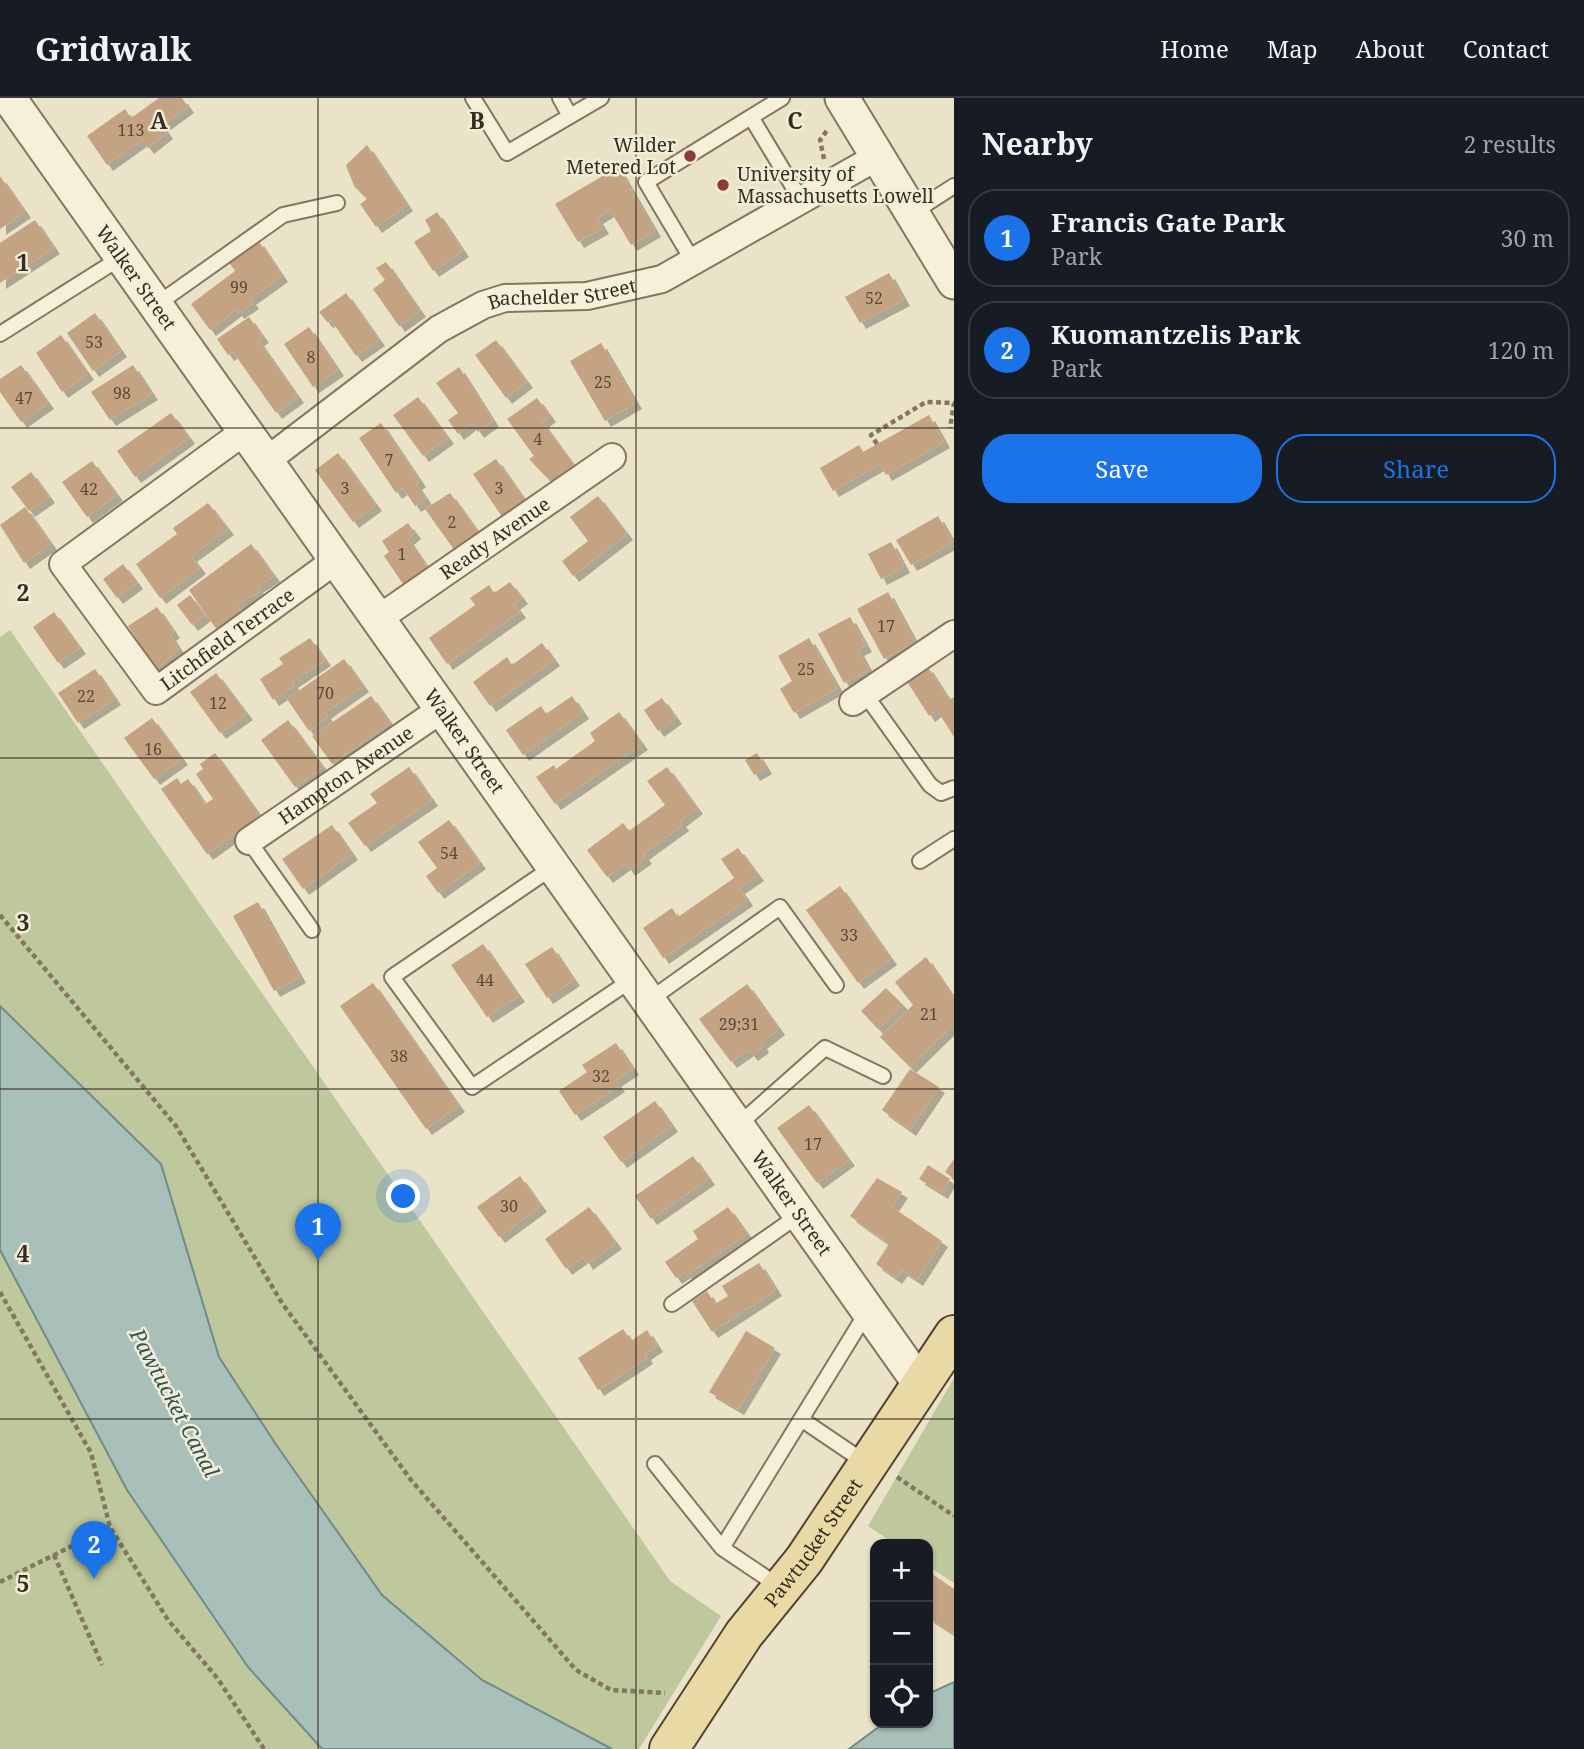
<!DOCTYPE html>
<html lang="en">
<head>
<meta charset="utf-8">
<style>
	:root { --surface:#171b24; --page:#20242c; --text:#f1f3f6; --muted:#9ea1a6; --line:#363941; --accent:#1a73e8 }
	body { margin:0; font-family:"Noto Serif",serif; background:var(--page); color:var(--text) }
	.controls { position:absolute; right:21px; bottom:21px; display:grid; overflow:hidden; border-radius:14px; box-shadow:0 2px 5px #0004 }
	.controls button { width:63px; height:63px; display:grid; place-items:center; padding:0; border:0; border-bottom:2px solid var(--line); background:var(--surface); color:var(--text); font:35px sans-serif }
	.you { position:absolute; left:404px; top:1099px; width:24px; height:24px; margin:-18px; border:5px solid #fff; border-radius:50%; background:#1a73e8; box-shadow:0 0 0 10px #1a73e833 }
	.badge { display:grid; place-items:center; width:46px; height:46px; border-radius:50%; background:var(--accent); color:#fff; font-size:23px; font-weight:700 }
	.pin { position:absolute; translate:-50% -58px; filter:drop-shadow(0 2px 4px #0008) }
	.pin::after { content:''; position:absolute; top:37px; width:24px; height:21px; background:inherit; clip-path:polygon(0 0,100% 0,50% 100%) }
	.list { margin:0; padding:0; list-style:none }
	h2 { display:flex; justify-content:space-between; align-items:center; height:91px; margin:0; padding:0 28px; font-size:30px }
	h2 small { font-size:23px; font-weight:400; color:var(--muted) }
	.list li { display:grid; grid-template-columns:46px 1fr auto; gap:21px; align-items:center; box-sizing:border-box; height:98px; margin:0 14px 14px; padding:0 14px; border:2px solid var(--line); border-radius:28px }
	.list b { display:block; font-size:26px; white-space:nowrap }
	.list p { margin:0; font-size:23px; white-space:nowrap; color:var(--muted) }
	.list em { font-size:23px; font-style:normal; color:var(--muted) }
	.actions { display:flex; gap:14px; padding:21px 28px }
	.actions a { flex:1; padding:16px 0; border:2px solid var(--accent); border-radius:28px; text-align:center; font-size:24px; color:var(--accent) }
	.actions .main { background:var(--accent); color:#fff }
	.icon { flex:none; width:38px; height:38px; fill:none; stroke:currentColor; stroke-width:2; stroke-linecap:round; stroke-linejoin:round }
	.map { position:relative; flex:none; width:954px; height:1651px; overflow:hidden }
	header { display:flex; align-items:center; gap:42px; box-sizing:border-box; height:98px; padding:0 35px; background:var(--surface); border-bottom:2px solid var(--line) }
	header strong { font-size:33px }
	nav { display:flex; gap:38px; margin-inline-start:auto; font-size:24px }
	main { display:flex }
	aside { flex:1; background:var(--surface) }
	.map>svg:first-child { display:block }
</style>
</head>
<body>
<header>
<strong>Gridwalk</strong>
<nav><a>Home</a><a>Map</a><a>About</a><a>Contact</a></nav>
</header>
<main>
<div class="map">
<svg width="954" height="1651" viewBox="0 0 954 1651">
	<defs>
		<filter id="shadow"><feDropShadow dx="6" dy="6" stdDeviation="0" flood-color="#0004"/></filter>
	</defs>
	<rect width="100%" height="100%" fill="#eae3c8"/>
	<path fill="#bfc79d" d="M10,532L670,1483L721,1518L639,1651H612L482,1582L382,1497L277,1348L219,1259L161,1066L0,908V539Z
		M0,1152L248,1569L322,1651H0Z
		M954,1280V1485L928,1468V1446H895L868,1428Z"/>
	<path fill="#a9bfba" stroke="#708c87" stroke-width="2" d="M0,908L161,1066L219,1259L277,1348L382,1497L482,1582L612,1651H322L248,1569L127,1392L0,1152Z
		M954,1584V1651H849L884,1625H928V1596Z"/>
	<path fill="#c4a382" filter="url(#shadow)" d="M159,0H182L188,9L162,28L167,35L148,50L142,42L107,67L87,38L125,11L131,20Z
		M367,47L407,107L376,129L360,106L367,101L354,88L346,67Z
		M618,69L655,133L631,147L610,112L597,120L603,130L578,144L555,106Z
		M0,78L25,114L0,131Z
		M437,114L463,153L433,173L414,144L431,133L425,122Z
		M35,122L54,150L0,185V145Z
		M258,142L282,178L250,201L253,205L238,215L236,212L210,232L191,206L235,173L228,163Z
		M386,164L420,213L399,228L373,191L385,182L376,170Z
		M889,175L904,202L860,225L845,199Z
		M346,195L379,242L356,258L331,222L327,224L319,214Z
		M95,215L121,253L93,273L67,235Z
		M249,219L263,239L258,242L298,299L276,315L233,254L228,257L217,241Z
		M309,229L338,272L313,289L284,246Z
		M61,237L88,276L62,294L36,255Z
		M496,242L527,284L506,300L475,257Z
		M601,245L636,305L605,323L570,263Z
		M21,267L48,305L21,324L0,294V281Z
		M133,267L152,296L110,322L91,294Z
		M459,269L493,323L478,334L472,325L458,336L448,322L458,315L436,285Z
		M418,299L448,340L423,358L393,317Z
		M537,300L550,318L542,324L575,369L552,385L529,361L534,358L507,321Z
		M171,315L189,340L135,379L117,353Z
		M929,317L944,344L886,377L880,366L833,393L820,370L859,347L863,354Z
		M381,325L420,383L416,386L426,401L415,408L403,390L396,395L359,340Z
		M338,355L376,407L353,424L315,372Z
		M496,361L526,404L503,420L473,376Z
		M92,363L117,397L87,419L62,384Z
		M31,374L49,399L29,413L11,389Z
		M450,395L480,437L455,453L425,411Z
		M598,398L627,436L573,478L562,463L588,443L570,419Z
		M208,405L228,431L191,458L200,470L160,500L136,466L177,436L173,430Z
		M25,409L51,446L24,465L0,427Z
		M938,418L953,444L911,467L896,442Z
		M408,425L415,435L408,441L429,472L405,489L384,458L389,454L382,443Z
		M891,444L904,469L881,481L868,456Z
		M251,446L274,478L257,489L260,494L236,506L242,514L217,532L189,492Z
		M123,466L137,485L117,500L103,481Z
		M510,484L522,500L514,506L520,514L447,566L429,540L475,507L470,500L489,487L494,495Z
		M888,494L915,544L884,561L857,511Z
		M190,497L205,517L192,527L177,507Z
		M157,509L174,534L170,537L179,551L156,572L128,528Z
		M54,514L80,550L58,565L33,529Z
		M850,519L866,548L858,552L869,572L844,585L818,536Z
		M310,540L325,562L292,584L294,588L273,602L260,581L283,566L279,560Z
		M809,540L838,590L794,615L780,591L792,583L778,558Z
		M542,545L554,562L490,608L473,584L507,559L512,567Z
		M344,561L363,588L325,615L328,619L309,633L287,601Z
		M927,568L949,602L954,599V639L937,612L929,618L906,582Z
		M95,571L115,601L78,625L58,595Z
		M216,575L247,616L220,635L190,594Z
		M371,598L390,625L332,666L312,638Z
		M572,598L583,615L523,657L506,632L541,608L546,616Z
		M662,600L676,620L658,633L644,612Z
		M619,614L642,646L555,706L536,679L554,667L556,671L595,643L590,635Z
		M152,620L182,661L154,681L124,640Z
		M288,622L323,669L295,689L261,642Z
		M215,655L260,718L207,756L161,691L177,680L181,686L188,681L205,706L213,701L196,676L203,671L200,666Z
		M757,655L766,670L754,677L745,662Z
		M409,669L432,702L365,748L348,725L377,705L370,696Z
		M667,669L697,710L680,723L683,727L643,756L646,760L629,772L625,766L607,779L587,752L623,725L629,733L665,707L647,683Z
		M449,722L480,765L438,795L426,778L437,770L418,744Z
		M332,727L352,756L303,791L282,761Z
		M738,750L758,777L739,790L747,802L663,860L643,830L672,810L678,819L734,780L721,761Z
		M840,788L891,861L858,885L806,812Z
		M258,804L300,879L274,893L233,818Z
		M483,846L519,898L487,919L451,867Z
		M552,849L574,882L547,900L525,866Z
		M926,859L954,900V926L910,969L880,939L913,907L895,884Z
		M373,885L459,1008L426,1031L340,908Z
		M747,886L779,931L761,945L763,949L752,957L748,952L731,964L699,921Z
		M886,890L903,907L878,931L861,913Z
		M616,945L633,971L615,983L619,988L575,1017L559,993L587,974L582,967Z
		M910,971L939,989L910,1032L882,1012Z
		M655,1003L672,1028L621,1064L603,1039Z
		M809,1007L849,1062L817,1085L777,1030Z
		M693,1058L709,1081L651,1121L635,1098Z
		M954,1061V1081L945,1074Z
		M928,1067L950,1081L942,1095L919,1081Z
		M520,1078L541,1108L499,1139L477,1109Z
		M877,1080L902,1094L892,1109L942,1143L917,1182L902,1172L896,1180L876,1166L889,1146L850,1118Z
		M589,1109L616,1145L587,1166L583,1159L566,1171L545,1141Z
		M728,1109L747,1136L687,1177L685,1174L676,1180L665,1164L698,1141L693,1133Z
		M759,1165L776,1192L712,1234L692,1203L707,1193L715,1206L728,1198L722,1188Z
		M623,1231L631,1243L647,1232L657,1248L645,1256L647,1260L598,1292L578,1260Z
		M746,1233L775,1250L738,1311L709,1294Z
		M928,1473L954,1491V1536L928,1519Z"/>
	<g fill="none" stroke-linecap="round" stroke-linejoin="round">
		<g stroke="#84765f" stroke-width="18">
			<path id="service" d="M473,0L507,55L601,0
				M560,0L570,18
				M751,19L782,0
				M912,115L954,88
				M694,165L646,84L751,19L801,102
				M156,207L283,117L337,105
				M0,236L122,159
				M865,596L930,687L941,695L954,690
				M249,743L312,832
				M920,763L954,741
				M553,769L392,879L472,989L633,881
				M648,903L780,809L836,887
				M737,1028L825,950L883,978
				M672,1206L799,1117
				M801,1321L866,1365
				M655,1366L722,1450
				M780,1489L722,1450L867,1214"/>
		</g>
		<g stroke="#84765f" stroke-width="30">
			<g id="minor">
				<path id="s1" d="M245,333L63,466L156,593L336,462"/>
				<path id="s2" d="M266,363L439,231L483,207L505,200L587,198L662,181L877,59"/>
				<path id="s3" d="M378,521L612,359"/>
				<path d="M853,604L954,536"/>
				<path id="s4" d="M249,743L442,611"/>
			</g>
		</g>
		<g stroke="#84765f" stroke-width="37">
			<g id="tertiary">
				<path id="s5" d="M9,0L920,1286"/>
				<path d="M842,0L954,184"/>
			</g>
		</g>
		<g stroke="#534432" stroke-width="42">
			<g id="primary">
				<path id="s6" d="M669,1651L744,1536L804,1462L954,1237"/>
			</g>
		</g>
		<path stroke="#84765f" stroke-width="4.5" stroke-dasharray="5 3.5" stroke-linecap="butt" d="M824,61L820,42L828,31
			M877,346L871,337L926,304L954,305L950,330
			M0,817L176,1028L282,1205L411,1382L576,1572L611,1592L665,1595
			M0,1194L91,1355L110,1429L168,1522L218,1581L264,1651
			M897,1379L954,1418
			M54,1457L102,1567
			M0,1484L110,1429"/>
		<use href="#service" stroke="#f6f0db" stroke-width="14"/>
		<use href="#minor" stroke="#f6f0db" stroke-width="26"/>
		<use href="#tertiary" stroke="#f6f0db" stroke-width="33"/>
		<use href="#primary" stroke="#e9d9a4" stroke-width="38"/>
	</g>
	<path fill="none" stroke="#362d21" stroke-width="2" stroke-opacity="0.55" d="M318,0V1651M636,0V1651M0,330H954M0,660H954M0,991H954M0,1321H954"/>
	<g fill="#8d3b35" stroke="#f2edd7" stroke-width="2.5">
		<circle cx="690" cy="58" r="7"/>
		<circle cx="723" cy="87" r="7"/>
	</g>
	<g text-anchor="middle" stroke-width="5" stroke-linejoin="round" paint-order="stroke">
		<g font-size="16" fill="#5a4a39">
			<text x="131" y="38">113</text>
			<text x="239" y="195">99</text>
			<text x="874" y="206">52</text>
			<text x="94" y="250">53</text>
			<text x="311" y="265">8</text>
			<text x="603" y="290">25</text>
			<text x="122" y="301">98</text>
			<text x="24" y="306">47</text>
			<text x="538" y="347">4</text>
			<text x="389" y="368">7</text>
			<text x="345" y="396">3</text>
			<text x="499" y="396">3</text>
			<text x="89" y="397">42</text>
			<text x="452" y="430">2</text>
			<text x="402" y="462">1</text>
			<text x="886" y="534">17</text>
			<text x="806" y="577">25</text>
			<text x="325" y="601">70</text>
			<text x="86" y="604">22</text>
			<text x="218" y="611">12</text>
			<text x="153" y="657">16</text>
			<text x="449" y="761">54</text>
			<text x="849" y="843">33</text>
			<text x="485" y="888">44</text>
			<text x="929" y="922">21</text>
			<text x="739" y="932">29;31</text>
			<text x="399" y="964">38</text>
			<text x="601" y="984">32</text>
			<text x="813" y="1052">17</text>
			<text x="509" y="1114">30</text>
		</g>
		<g font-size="19" fill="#362d21" stroke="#f2edd7" text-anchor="end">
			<text x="676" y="54">Wilder<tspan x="676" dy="22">Metered Lot</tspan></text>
			<text x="737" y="83" text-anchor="start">University of<tspan x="737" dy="22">Massachusetts Lowell</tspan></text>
		</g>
		<g font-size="19" fill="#362d21" stroke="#f2edd7">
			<text dy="7" stroke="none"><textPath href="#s5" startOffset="220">Walker Street</textPath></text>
			<text dy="7" stroke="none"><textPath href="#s2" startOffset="348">Bachelder Street</textPath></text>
			<text dy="7" stroke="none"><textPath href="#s3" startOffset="142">Ready Avenue</textPath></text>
			<text dy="7" stroke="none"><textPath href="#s1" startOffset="471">Litchfield Terrace</textPath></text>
			<text dy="7" stroke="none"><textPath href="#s5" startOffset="788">Walker Street</textPath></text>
			<text dy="7" stroke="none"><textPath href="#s4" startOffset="117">Hampton Avenue</textPath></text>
			<text dy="7" stroke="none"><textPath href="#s5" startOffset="1354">Walker Street</textPath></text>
			<text dy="7" stroke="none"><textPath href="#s6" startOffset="252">Pawtucket Street</textPath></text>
		</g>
		<g font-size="21" font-style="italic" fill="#325455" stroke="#f2edd7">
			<text transform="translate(174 1305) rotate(62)" y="7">Pawtucket Canal</text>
		</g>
	</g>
	<g font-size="23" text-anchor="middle" font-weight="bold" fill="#362d21" stroke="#f2edd7" stroke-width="5" stroke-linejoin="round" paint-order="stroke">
		<text x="159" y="31">A</text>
		<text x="477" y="31">B</text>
		<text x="795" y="31">C</text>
		<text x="23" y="173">1</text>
		<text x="23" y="503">2</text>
		<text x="23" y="833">3</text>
		<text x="23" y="1164">4</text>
		<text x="23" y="1494">5</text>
	</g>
</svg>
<div class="controls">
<button>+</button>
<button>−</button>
<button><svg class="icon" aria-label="locate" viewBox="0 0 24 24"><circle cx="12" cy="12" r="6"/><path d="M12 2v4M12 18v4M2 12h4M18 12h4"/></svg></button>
</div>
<div class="you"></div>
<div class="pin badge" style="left:318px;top:1163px">1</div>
<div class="pin badge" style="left:94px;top:1481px">2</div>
</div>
<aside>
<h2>Nearby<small>2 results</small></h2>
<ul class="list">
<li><span class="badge">1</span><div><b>Francis Gate Park</b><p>Park</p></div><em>30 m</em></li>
<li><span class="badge">2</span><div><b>Kuomantzelis Park</b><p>Park</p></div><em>120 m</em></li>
</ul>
<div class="actions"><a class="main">Save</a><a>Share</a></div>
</aside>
</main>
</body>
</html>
